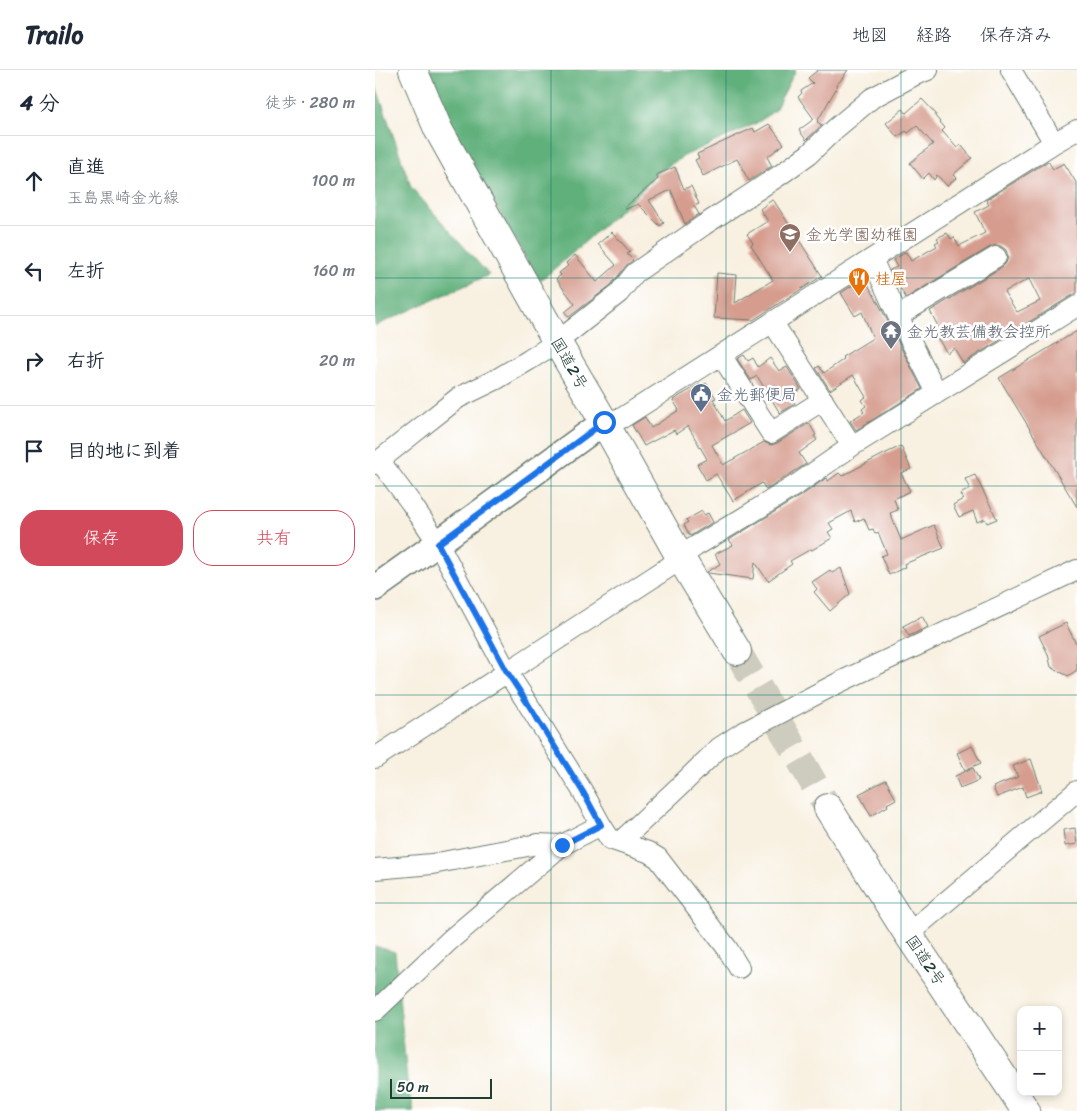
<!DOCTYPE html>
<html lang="ja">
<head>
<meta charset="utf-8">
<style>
	:root { --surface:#fff; --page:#f6f6f7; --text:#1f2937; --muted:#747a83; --line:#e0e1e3; --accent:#d1495b }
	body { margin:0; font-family:Sriracha,"Klee One",sans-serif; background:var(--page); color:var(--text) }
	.controls { position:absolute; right:15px; bottom:15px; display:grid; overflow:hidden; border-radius:10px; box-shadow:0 2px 8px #0003 }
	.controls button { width:45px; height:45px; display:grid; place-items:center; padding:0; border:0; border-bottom:1px solid var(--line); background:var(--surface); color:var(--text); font:25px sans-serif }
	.scale { position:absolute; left:15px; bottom:12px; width:102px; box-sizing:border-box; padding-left:5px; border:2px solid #1f3d34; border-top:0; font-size:14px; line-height:18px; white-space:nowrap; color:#1f3d34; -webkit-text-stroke:4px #fff; paint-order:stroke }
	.stop { position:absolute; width:15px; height:15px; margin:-11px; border:4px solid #1a73e8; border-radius:50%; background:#fff }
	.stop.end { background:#1a73e8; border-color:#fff; box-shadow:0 1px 5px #0008 }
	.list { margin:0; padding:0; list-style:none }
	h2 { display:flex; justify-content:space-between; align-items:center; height:65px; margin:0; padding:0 20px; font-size:21px }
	h2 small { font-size:16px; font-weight:400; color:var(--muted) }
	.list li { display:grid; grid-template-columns:32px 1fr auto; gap:15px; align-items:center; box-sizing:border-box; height:90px; padding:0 20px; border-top:1px solid var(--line) }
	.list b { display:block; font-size:19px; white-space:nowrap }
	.list p { margin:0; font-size:16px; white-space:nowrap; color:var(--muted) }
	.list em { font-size:16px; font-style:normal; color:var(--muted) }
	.actions { display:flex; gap:10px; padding:15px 20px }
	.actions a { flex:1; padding:11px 0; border:1px solid var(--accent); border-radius:20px; text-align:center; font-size:18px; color:var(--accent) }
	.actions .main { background:var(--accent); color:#fff }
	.icon { flex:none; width:28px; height:28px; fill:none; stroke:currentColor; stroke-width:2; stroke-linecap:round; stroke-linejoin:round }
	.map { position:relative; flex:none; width:702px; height:1041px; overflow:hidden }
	header { display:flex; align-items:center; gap:30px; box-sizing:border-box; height:70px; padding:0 25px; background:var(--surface); border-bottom:1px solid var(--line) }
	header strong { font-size:24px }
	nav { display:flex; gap:28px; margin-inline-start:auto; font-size:18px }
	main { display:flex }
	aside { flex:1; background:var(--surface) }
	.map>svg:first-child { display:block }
</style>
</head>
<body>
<header>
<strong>Trailo</strong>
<nav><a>地図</a><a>経路</a><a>保存済み</a></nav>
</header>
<main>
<aside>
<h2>4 分<small>徒歩 · 280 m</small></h2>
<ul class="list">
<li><svg class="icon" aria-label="ahead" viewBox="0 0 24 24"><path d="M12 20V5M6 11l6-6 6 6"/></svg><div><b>直進</b><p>玉島黒崎金光線</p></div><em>100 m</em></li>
<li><svg class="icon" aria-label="left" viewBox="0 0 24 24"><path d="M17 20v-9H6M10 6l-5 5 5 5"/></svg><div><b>左折</b></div><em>160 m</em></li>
<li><svg class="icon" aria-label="right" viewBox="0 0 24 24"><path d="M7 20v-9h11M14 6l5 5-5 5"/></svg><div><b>右折</b></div><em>20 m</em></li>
<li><svg class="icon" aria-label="arrive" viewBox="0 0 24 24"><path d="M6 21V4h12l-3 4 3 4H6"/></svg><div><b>目的地に到着</b></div></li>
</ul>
<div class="actions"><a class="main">保存</a><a>共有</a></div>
</aside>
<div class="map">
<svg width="702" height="1041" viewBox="0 0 702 1041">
	<rect width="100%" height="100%" fill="#fff"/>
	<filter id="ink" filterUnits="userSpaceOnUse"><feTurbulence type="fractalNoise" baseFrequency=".02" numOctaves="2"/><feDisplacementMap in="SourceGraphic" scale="10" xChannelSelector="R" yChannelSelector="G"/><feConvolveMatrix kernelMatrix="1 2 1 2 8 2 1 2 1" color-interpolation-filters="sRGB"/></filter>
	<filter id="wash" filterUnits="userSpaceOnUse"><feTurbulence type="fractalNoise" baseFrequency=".0096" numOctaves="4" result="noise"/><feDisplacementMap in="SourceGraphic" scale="20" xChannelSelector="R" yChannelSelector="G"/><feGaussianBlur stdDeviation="1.12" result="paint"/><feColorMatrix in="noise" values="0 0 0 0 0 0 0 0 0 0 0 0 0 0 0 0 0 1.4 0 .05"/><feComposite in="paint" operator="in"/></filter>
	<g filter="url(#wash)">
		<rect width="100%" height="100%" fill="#f8f0e0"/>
		<path fill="#60b07c" stroke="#407658" d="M50,0H421L400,40L388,49L380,54L309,86L279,105L275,112L253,133L200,181L164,212L80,64Z
			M0,13L36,117L114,205L0,256Z
			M0,876L20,882L32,1010L39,1041H0Z"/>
		<g id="blocks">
			<path fill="#d69d8f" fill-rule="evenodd" d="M443,0H473L466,10L461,15L462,17L442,52L447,55L431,70L424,60L439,49L423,27L427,23L426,21L438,13L433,8Z
				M547,29L561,44L560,46L570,58L567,61L582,78L586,75L597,88L578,105L581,108L572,116L562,105L559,110L554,103L548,109L535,93L558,74L542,56L533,63L531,61L522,67L511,53L528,39L531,43Z
				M394,54L409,74L392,87L397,96L374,111L362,89L328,106L320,90L324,88L322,84L378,58L380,62Z
				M673,91L678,99L689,93L702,114V223L696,226L588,293L579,278L572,283L560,264L565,260L555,241L627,197L631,193L633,187L631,180L626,176L621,175L615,177L531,228L521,211H520L515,200L522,197L518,190L531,182L536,191L562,176L560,173L564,171L562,168L572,163L576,169L579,167L584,176L610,163L600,142L614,135L611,130ZM654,209L665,231L642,242L629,222Z
				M300,97L309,119L316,116L324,134L319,136L324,144L310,154L296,120L274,130L289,153L285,156L263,134L251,139L250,137L283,109L281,105Z
				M397,130L399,131L447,206L378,250L339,248L342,203L362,205L360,233L398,210L376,175L378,173L372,164L393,151L385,139Z
				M237,162L255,182L252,184L258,190L251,196L236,215L194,247L190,242L200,234L181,209L186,205L184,203L193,196L191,193L200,185L222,212L241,195L223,174Z
				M489,208L504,234L547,319L481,360L475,351L489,342L487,339L491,336L487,330L491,327L478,305L455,320L441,298L444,296L449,303L469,289L467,287L498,268L487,242L480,246L466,223Z
				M702,261V437L624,308Z
				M369,285L373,291L378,288L383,297L395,288L404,301L412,297L426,319L415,326L420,334L405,343L382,306L376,310L362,289Z
				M331,313L341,328L338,329L350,351L367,340L375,353L337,375L348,395L389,372L396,375L402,373L434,353L441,365L439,366L442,370L424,383L431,394L391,420L387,413L358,431L341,404L331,410L322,394L332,389L313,356L301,364L299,360L269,376L257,355L270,347L276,358L304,340L298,330L325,314L326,316Z
				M526,376L536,399L526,403L535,421L519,429L523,440L515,443L526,470L559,455L569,478L529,494L530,497L514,505L506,486L512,484L503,462L500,464L498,459L494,460L489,448L480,452L476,441L454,453L458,459L453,462L457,468L437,480L436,479L415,491L417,494L393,511L380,492L378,509L333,503L332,502L345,494L340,484L358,475L354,470L430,423L451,408L453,411L464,403L467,406L509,384Z
				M600,405L622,449L612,453L610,449L602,452L598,441L584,447L578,435L588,429L585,424L595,419L590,409Z
				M327,441L329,445L333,443L338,452L315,466L309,455L313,452L311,450Z
				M466,498L475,524L455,541L439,522L442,519L437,512L455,500L457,503Z
				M547,546L553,557L534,566L528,556Z
				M691,553L700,572H702V600L693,606L676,597L673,584L664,566Z
				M597,676L606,693L590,700L582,683Z
				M656,689L667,721L651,727L648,717L622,727L618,717L643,707L638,696Z
				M598,698L604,710L585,718L580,706Z
				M511,710L521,729L512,734L513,736L496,746L484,724Z
				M700,758L702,774L690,776L688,760Z"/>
		</g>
	</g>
	<g filter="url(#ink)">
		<use href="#blocks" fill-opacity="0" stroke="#6b7c70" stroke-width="1"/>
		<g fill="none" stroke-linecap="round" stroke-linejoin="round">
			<path stroke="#cdccbe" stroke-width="28" stroke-dasharray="28 14" stroke-linecap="butt" d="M362,581L453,738"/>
			<g stroke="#6b7c70" stroke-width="22">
				<path id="minor" d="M636,0L679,73
					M497,189L523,246L562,323
					M523,246L621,187
					M398,253L477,376
					M346,285L396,363L448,330
					M229,352L247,348L679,73L702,60
					M4,390L36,433L63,473L132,602L153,634L208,722L226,755L235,769L273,782L283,788L352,878L364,898
					M0,394L40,362L83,328L122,309L154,290L182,272L244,223L260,203L329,155L405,105L434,84L460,59L497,28L540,5L553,0
					M0,688L294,497L305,487L321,476L368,448L424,413L477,376L702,236
					M245,772L308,713L344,678L367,663L463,613L702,500
					M0,799L57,794L163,774L187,775
					M533,864L702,721
					M0,941L75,870L187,775L226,755"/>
			</g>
			<g stroke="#6b7c70" stroke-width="28">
				<path id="major" d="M0,518L63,473L229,352"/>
			</g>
			<g stroke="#6b7c70" stroke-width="30">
				<path id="highway" d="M38,0L63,59L182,272L229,352L305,487L362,581
					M453,738L533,864L651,1041"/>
			</g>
			<use href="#minor" stroke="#fff" stroke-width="20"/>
			<use href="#major" stroke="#fff" stroke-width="25"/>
			<use href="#highway" stroke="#fff" stroke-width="28"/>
		</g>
	</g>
	<g fill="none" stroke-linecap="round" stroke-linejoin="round" filter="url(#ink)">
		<path stroke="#1a73e8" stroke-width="6" d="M187,775L226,755L208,722L153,634L132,602L63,474L229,352"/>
	</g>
	<path fill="none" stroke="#0f766e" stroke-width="1" stroke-opacity="0.55" d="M176,0V1041M351,0V1041M526,0V1041M0,208H702M0,416H702M0,625H702M0,833H702"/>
	<defs>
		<g id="school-pin" transform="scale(1.125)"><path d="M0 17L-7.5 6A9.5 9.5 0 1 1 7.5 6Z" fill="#8d6e63" stroke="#fff"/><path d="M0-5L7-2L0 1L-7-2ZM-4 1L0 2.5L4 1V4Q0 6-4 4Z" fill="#fff"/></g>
		<g id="restaurant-pin" transform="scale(1.125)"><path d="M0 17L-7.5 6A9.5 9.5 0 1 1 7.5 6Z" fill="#e8710a" stroke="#fff"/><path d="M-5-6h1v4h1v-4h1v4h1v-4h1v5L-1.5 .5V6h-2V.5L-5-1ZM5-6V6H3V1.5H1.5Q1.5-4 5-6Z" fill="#fff"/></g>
		<g id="temple-pin" transform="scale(1.125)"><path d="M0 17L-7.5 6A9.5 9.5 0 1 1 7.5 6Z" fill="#6b7280" stroke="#fff"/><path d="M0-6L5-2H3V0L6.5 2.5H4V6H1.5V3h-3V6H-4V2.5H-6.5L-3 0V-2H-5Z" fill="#fff"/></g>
		<g id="civic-pin" transform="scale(1.125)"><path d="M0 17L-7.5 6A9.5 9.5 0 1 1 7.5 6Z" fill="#5c6f8a" stroke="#fff"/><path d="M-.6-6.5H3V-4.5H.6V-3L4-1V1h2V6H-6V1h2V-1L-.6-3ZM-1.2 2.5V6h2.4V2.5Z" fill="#fff"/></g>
	</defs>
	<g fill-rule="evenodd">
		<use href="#school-pin" x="415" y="164"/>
		<use href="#restaurant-pin" x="484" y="208"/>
		<use href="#temple-pin" x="516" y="261"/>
		<use href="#civic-pin" x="326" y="324"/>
	</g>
	<g text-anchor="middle" stroke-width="5" stroke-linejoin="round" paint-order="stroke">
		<g font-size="16" fill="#785e54" stroke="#fff" text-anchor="start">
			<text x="431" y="170">金光学園幼稚園</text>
		</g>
		<g font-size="16" fill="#c56008" stroke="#fff" text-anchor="start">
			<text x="500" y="214">桂屋</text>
		</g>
		<g font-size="16" fill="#5b616d" stroke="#fff" text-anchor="start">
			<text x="532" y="267">金光教芸備教会控所</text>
		</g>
		<g font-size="16" fill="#1f3d34" stroke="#fff">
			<text transform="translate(195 293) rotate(60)" y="6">国道2号</text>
			<text transform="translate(551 890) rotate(56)" y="6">国道2号</text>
		</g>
		<g font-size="16" fill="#4e5e75" stroke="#fff" text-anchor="start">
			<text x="342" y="330">金光郵便局</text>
		</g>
	</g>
</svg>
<div class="controls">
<button>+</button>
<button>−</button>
</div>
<div class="scale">50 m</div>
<div class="stop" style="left:229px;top:352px"></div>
<div class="stop end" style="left:187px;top:775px"></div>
</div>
</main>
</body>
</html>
